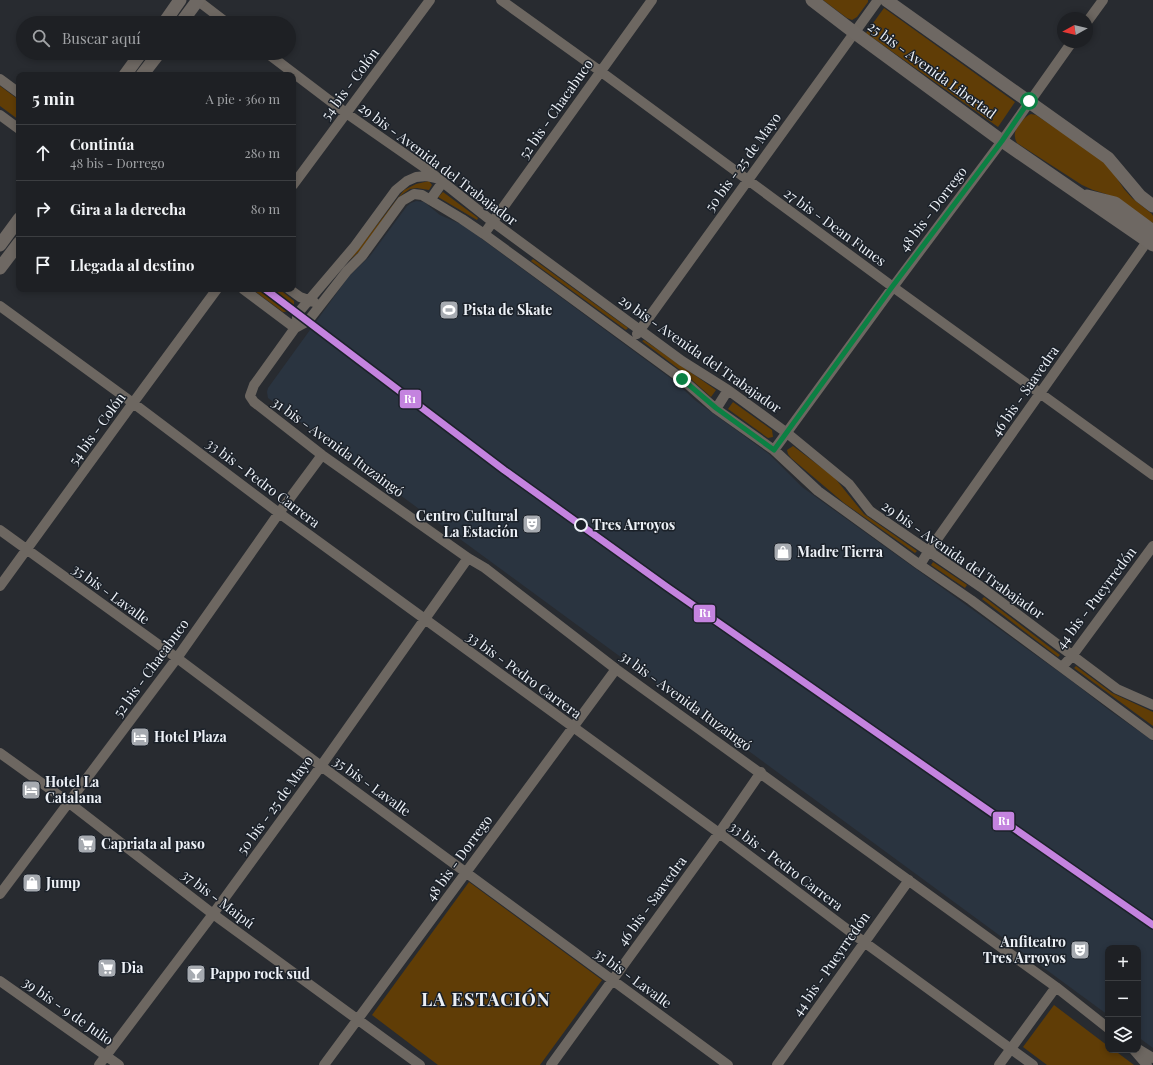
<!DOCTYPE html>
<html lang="es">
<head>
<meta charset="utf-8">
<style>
	:root { --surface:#1e2024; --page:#26282c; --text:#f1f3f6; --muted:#a1a3a6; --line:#3c3e41 }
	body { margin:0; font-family:"Playfair Display",serif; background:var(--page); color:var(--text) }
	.controls { position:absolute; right:12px; bottom:12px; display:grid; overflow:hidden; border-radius:8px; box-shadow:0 2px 6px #0003 }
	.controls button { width:36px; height:36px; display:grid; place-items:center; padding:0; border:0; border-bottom:1px solid var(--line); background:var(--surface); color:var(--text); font:20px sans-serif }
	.compass { position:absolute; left:1057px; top:12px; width:36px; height:36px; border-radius:50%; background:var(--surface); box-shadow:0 2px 6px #0003; rotate:262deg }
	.stop { position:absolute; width:12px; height:12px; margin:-9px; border:3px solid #0b8043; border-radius:50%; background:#fff }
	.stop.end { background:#0b8043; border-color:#fff; box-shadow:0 1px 4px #0008 }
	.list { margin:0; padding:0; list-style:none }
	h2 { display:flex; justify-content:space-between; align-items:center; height:52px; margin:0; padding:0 16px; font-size:17px }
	h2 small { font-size:13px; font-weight:400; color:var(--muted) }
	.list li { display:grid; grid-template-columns:26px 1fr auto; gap:12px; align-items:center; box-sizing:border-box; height:56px; padding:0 16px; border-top:1px solid var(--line) }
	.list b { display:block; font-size:15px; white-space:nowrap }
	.list p { margin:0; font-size:13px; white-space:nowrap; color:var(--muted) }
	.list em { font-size:13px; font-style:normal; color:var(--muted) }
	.icon { flex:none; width:22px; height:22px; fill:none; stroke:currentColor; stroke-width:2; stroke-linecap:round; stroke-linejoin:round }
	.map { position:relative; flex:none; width:1153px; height:1065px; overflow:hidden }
	.search { position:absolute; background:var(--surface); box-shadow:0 2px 6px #0003; left:16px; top:16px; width:280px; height:44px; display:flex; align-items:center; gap:10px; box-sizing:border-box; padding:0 14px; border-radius:22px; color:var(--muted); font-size:15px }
	.panel { position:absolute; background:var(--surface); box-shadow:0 2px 6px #0003; left:16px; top:72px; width:280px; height:220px; border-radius:8px }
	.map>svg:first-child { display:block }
</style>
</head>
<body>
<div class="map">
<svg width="1153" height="1065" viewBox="0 0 1153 1065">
	<rect width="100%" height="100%" fill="#282b30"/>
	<path fill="#2a3440" d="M416,201L424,202L440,215L463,225L673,380L696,401L769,454L802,487L1069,679L1109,710L1153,741V1048L1138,1037V948H1108V1015L268,398L267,392L268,388L349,276L370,256L407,206L411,203Z"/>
	<path fill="#603d06" d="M823,0H868V2L857,17L852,20L847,18Z
		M884,8L1015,102L998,127L866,33Z
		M0,86L19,100V120L0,106Z
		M1031,114L1036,115L1103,160L1112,171L1124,189L1132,198L1152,214L1153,216V223L1106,194L1093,190L1082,185L1017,143C1016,141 1015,139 1015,137C1013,129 1025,116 1031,114Z
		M429,181L432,185L429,190L417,188L410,189L404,193L399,197L361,250L345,264L360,247L404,190L416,184Z
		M443,192L478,218L477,220L438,197Z
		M533,259L628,328L626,330L531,261Z
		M252,289H279L294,301V306L291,311L283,312Z
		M644,340L716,390L711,397L684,373L642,341Z
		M733,402L772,430L773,437L768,438L728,409Z
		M793,446L834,477L864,514L917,551L915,553L844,503L791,458L788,454L787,450Z
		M933,562L967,585L965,588L931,565Z
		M984,597L1060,655L1058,657L982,599Z
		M1076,666L1112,693L1153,712V726L1074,668Z
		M469,882L602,980L540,1065H438L372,1015Z
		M1054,1005L1108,1046V1050H1114L1134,1065H1047L1023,1047Z"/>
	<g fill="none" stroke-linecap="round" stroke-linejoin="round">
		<path stroke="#6d6761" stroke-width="10" d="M197,0L227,23
			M501,0L600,71L893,287L1153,475
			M1087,22L1103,0
			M267,53L346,113L425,168L493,222L682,361L728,390L787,433L849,484L870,511L981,587L1117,689L1153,705
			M0,79L19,93
			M0,115L19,129
			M436,178L427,176L416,177L407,181L396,190L355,246L298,313L295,328L254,385L250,396L254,402L322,455L468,558L485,568L616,669L1056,987L1108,1028
			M293,185L430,0
			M430,200L442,183
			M484,234L652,0
			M243,289L295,328
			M289,289L300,297L314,302
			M0,306L133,403L279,513L719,833L864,942L1033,1065
			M295,328L308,321L347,271L362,256L402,201L414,194L422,195L462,219L484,234L682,379L716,409L774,450L818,491L920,565L971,600L1153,735
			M637,334L878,0
			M716,409L728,390
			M774,450L893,287L1002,141L1072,42
			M0,530L177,658L321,766L728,1065
			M920,565L928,552L1151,236
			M0,586L133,403L217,289
			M1062,667L1072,656L1153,546
			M0,753L68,802L213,914L420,1065
			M0,894L177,658L279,513L322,455
			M0,981L119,1065
			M1138,1049L1153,1058
			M1134,1050L1147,1065
			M99,1065L213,914L321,766L468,558
			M324,1065L616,669
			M551,1065L719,833L761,772
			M777,1065L909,880
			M999,1065L1056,987"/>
		<path stroke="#6e6863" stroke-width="13" d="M812,0L855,33L1002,141L1153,245
			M886,0L1108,158L1140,196L1153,206
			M164,23L180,0
			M181,23L198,0
			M125,75L141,53
			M142,75L159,53
			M1087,196L1115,203L1153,231
			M0,245L19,219
			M0,268L19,243"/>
		<g stroke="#1b2129" stroke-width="10">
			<path id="rail-1" d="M265,289L504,470L667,587L1153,925"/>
		</g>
		<use href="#rail-1" stroke="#c483df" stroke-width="7"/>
	</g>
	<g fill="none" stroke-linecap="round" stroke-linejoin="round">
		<path stroke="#0b8043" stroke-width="5" d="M682,379L716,408L774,450L892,287L1002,141L1029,101"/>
	</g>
	<defs>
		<g id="stadium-square" transform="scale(1)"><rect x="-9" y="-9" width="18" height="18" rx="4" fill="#a7abb1" stroke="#1b2129"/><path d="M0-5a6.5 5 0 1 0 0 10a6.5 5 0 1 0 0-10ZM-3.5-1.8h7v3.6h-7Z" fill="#fff"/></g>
		<g id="theatre-square" transform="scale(1)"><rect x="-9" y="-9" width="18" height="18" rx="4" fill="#a7abb1" stroke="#1b2129"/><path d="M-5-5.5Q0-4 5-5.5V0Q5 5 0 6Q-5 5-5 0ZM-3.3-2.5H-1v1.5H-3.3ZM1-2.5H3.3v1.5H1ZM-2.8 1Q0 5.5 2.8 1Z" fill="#fff"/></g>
		<g id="shop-square" transform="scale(1)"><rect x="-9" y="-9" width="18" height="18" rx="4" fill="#a7abb1" stroke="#1b2129"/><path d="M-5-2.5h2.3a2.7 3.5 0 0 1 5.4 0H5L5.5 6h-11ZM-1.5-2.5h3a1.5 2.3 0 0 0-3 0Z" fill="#fff"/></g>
		<g id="hotel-square" transform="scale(1)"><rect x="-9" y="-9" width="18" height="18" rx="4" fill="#a7abb1" stroke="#1b2129"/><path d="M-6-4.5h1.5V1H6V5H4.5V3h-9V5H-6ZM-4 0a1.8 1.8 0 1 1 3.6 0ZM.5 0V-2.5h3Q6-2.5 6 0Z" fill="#fff"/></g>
		<g id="supermarket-square" transform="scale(1)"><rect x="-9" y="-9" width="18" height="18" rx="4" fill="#a7abb1" stroke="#1b2129"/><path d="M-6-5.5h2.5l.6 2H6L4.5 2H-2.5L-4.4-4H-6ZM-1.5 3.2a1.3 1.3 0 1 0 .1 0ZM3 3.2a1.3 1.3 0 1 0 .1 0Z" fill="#fff"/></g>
		<g id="bar-square" transform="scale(1)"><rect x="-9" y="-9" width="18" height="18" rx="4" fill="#a7abb1" stroke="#1b2129"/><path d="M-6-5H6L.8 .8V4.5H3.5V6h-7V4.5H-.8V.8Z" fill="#fff"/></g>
	</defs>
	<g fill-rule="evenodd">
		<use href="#stadium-square" x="449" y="310"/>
		<use href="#theatre-square" x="532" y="524"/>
		<use href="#shop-square" x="783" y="552"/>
		<use href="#hotel-square" x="140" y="737"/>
		<use href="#hotel-square" x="31" y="790"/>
		<use href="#supermarket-square" x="87" y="844"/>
		<use href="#shop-square" x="32" y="883"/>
		<use href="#theatre-square" x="1080" y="950"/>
		<use href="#supermarket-square" x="107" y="968"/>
		<use href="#bar-square" x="196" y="974"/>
	</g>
	<circle fill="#1b2129" stroke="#ecf0f6" stroke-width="2" cx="581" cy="525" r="6"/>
	<g text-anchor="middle" stroke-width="3" stroke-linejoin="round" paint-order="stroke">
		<g font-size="14" fill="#ecf0f6" stroke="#1b2129">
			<text transform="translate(932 70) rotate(36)" y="5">25 bis - Avenida Libertad</text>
			<text transform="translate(350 84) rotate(-53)" y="5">54 bis - Colón</text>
			<text transform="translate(556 109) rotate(-55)" y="5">52 bis - Chacabuco</text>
			<text transform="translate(743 162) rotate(-54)" y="5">50 bis - 25 de Mayo</text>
			<text transform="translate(438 164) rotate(37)" y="5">29 bis - Avenida del Trabajador</text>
			<text transform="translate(933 209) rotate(-53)" y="5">48 bis - Dorrego</text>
			<text transform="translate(835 227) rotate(36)" y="5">27 bis - Dean Funes</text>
			<text transform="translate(700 354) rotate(35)" y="5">29 bis - Avenida del Trabajador</text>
			<text transform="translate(1025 391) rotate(-55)" y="5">46 bis - Saavedra</text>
			<text transform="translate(97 429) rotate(-54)" y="5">54 bis - Colón</text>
			<text transform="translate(338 447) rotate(36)" y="5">31 bis - Avenida Ituzaingó</text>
			<text transform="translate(263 483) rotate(37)" y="5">33 bis - Pedro Carrera</text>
			<text transform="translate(963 560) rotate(35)" y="5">29 bis - Avenida del Trabajador</text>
			<text transform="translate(111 594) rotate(36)" y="5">35 bis - Lavalle</text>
			<text transform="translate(1096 598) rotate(-53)" y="5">44 bis - Pueyrredón</text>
			<text transform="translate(151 668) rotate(-54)" y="5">52 bis - Chacabuco</text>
			<text transform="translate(524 675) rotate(36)" y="5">33 bis - Pedro Carrera</text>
			<text transform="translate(686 701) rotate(36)" y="5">31 bis - Avenida Ituzaingó</text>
			<text transform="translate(372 786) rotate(36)" y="5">35 bis - Lavalle</text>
			<text transform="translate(275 805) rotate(-54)" y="5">50 bis - 25 de Mayo</text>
			<text transform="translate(459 858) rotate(-54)" y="5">48 bis - Dorrego</text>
			<text transform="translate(786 866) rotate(37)" y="5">33 bis - Pedro Carrera</text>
			<text transform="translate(218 899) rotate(37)" y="5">37 bis - Maipú</text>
			<text transform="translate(652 901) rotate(-54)" y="5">46 bis - Saavedra</text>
			<text transform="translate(831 964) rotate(-55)" y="5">44 bis - Pueyrredón</text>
			<text transform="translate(633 978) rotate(36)" y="5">35 bis - Lavalle</text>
			<text transform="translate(68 1011) rotate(35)" y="5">39 bis - 9 de Julio</text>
		</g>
		<g font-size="14" font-weight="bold" fill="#ecf0f6" stroke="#1b2129" text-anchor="start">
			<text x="463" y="315">Pista de Skate</text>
			<text x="518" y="521" text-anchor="end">Centro Cultural<tspan x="518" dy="16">La Estación</tspan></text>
			<text x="797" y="557">Madre Tierra</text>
			<text x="154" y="742">Hotel Plaza</text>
			<text x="45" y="787">Hotel La<tspan x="45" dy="16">Catalana</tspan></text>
			<text x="101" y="849">Capriata al paso</text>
			<text x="46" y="888">Jump</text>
			<text x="1066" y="947" text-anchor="end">Anfiteatro<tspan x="1066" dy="16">Tres Arroyos</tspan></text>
			<text x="121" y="973">Dia</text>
			<text x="210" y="979">Pappo rock sud</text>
		</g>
		<g font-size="14" font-weight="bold" fill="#ecf0f6" stroke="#1b2129" text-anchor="start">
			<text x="592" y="530">Tres Arroyos</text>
		</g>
		<g font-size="18" font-weight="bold" letter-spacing="1" fill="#ecf0f6" stroke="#1b2129">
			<text x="486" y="1006">LA ESTACIÓN</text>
		</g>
	</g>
	<g stroke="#1b2129" stroke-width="1.5">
		<rect x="399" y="389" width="23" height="20" rx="4" fill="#c483df"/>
		<rect x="693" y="604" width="23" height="19" rx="4" fill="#c483df"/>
		<rect x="992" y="811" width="23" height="20" rx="4" fill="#c483df"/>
	</g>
	<g font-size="11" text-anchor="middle" font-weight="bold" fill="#fff">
		<text x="410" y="403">R1</text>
		<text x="705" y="617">R1</text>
		<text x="1004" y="825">R1</text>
	</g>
</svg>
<div class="controls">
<button>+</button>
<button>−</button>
<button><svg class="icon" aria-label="layers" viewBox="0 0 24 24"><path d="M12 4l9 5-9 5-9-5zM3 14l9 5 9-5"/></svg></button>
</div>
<svg class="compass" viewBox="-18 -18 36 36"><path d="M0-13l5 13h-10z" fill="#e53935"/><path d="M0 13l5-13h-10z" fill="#a1a3a6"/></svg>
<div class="stop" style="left:1029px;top:101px"></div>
<div class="stop end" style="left:682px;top:379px"></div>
<div class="search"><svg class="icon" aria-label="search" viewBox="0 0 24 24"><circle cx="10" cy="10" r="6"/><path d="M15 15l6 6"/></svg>Buscar aquí</div>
<section class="panel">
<h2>5 min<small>A pie · 360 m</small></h2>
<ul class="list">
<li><svg class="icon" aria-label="ahead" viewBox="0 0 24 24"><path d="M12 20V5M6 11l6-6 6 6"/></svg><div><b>Continúa</b><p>48 bis - Dorrego</p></div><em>280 m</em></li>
<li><svg class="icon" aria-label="right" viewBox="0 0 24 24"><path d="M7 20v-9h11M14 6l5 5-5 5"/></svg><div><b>Gira a la derecha</b></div><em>80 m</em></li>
<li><svg class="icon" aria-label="arrive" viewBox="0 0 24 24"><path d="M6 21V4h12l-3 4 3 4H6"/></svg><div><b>Llegada al destino</b></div></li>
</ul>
</section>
</div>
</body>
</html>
